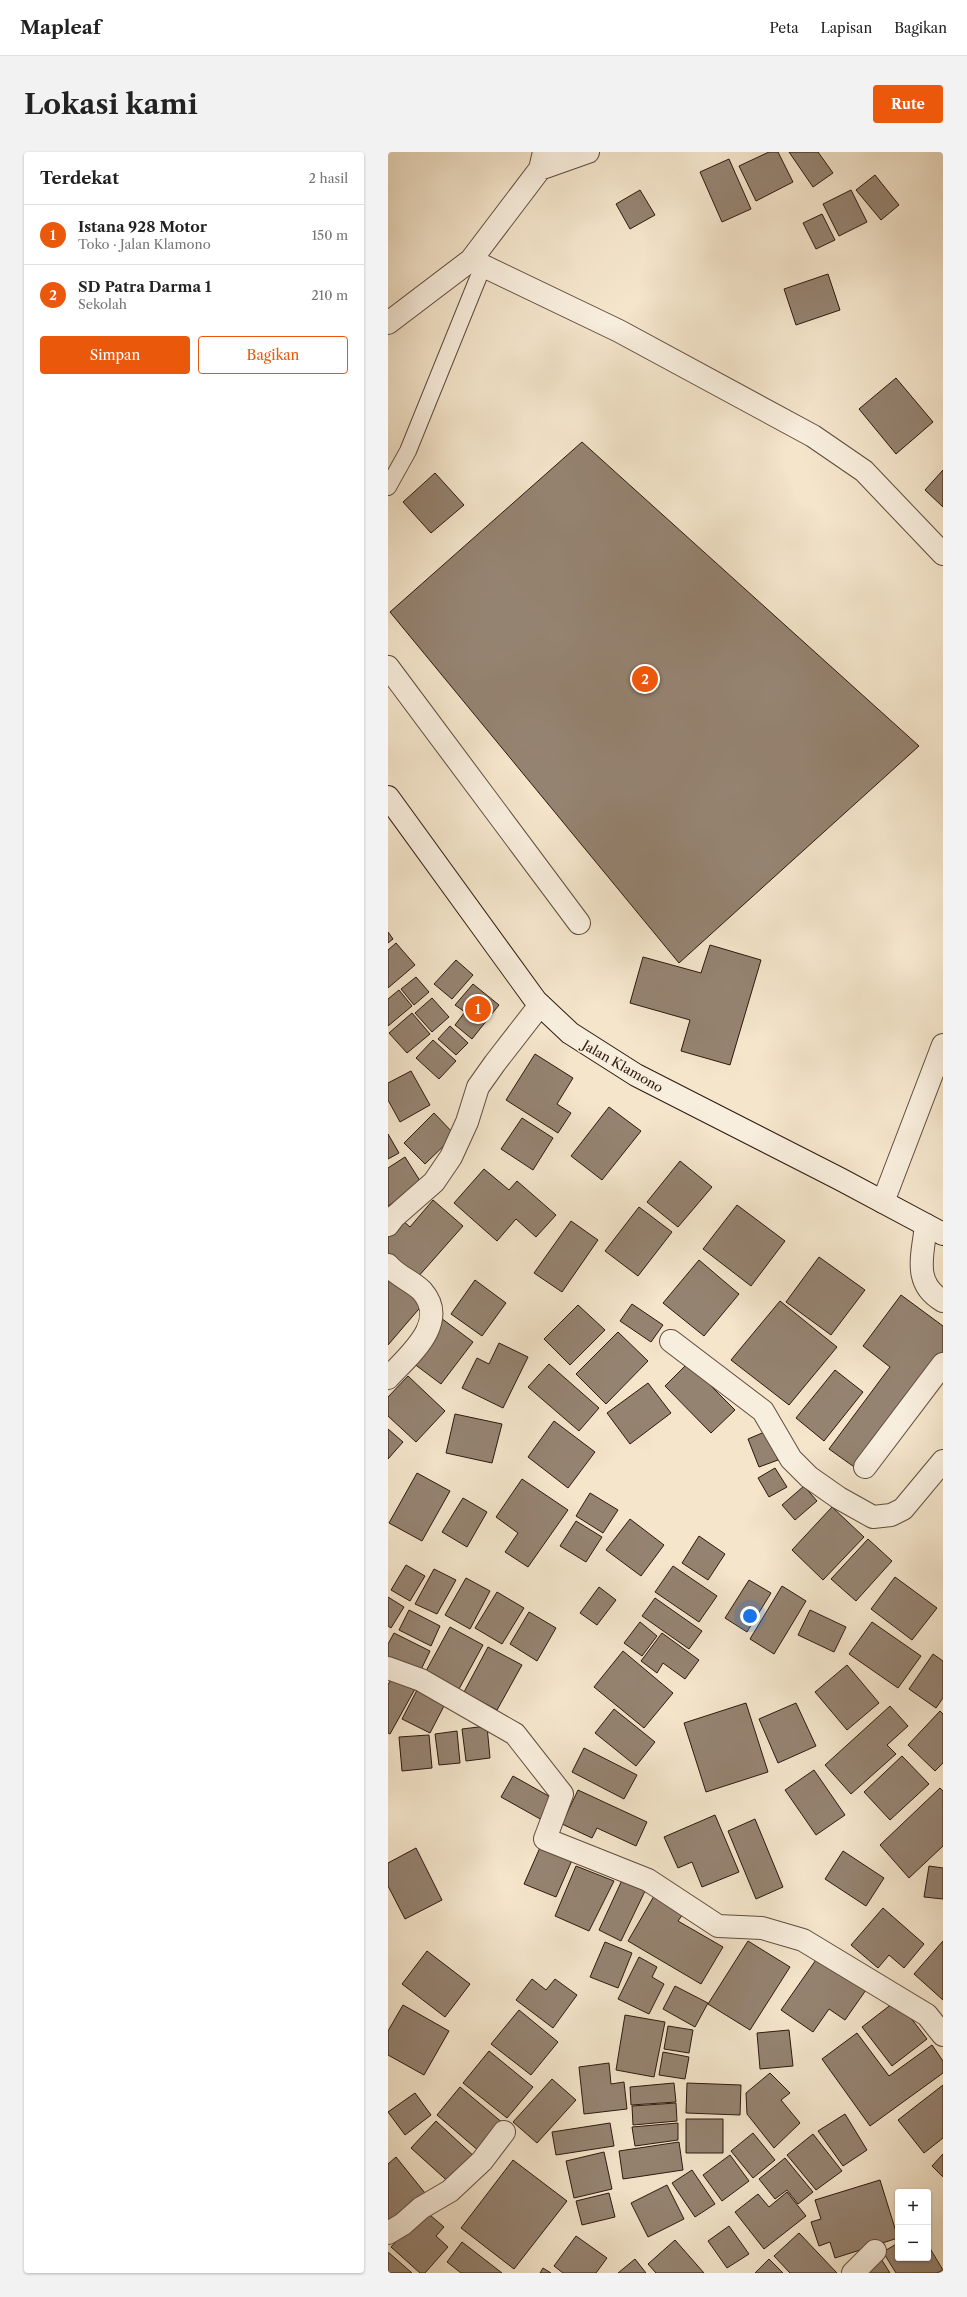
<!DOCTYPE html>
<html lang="id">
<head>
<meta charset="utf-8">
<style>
	:root { --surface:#fff; --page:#f2f2f2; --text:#222; --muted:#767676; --line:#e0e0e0; --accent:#ea580c }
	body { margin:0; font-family:"Libre Caslon Text",serif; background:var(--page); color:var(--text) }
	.controls { position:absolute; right:12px; bottom:12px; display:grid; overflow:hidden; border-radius:4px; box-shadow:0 1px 3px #0004 }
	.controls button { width:36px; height:36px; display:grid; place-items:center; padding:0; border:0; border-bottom:1px solid var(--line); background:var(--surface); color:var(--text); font:20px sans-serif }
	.you { position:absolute; left:362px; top:1464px; width:14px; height:14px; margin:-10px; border:3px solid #fff; border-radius:50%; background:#1a73e8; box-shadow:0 0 0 6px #1a73e833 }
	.badge { display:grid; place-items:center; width:26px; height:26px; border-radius:50%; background:var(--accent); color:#fff; font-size:13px; font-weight:700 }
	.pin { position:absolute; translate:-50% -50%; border:2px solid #fff; box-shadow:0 1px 4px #0006 }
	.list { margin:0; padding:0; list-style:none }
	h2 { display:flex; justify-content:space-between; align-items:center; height:52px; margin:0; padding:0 16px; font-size:17px }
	h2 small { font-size:13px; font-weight:400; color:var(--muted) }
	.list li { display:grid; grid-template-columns:26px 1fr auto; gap:12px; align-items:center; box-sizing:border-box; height:60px; padding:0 16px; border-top:1px solid var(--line) }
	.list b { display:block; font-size:15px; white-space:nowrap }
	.list p { margin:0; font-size:13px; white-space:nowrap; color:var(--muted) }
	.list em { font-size:13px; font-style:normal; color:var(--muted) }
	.actions { display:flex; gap:8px; padding:12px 16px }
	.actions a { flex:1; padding:9px 0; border:1px solid var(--accent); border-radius:4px; text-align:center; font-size:14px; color:var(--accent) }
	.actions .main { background:var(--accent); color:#fff }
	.map { position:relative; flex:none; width:555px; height:2121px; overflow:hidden; border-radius:4px }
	header { display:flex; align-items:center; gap:24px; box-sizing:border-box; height:56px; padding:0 20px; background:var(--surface); border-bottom:1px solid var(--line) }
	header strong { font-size:19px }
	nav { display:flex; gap:22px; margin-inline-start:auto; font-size:14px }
	.intro { display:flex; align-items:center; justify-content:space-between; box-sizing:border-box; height:96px; padding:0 24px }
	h1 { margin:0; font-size:28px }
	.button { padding:10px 18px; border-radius:4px; background:var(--accent); color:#fff; font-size:14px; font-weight:700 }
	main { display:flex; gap:24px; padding:0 24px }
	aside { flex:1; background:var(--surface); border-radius:4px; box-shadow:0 1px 3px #0004 }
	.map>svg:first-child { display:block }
</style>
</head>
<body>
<header>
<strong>Mapleaf</strong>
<nav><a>Peta</a><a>Lapisan</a><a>Bagikan</a></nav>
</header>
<div class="intro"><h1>Lokasi kami</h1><a class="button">Rute</a></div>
<main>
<aside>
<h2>Terdekat<small>2 hasil</small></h2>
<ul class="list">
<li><span class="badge">1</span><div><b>Istana 928 Motor</b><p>Toko · Jalan Klamono</p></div><em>150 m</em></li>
<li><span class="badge">2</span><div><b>SD Patra Darma 1</b><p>Sekolah</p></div><em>210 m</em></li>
</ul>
<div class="actions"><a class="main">Simpan</a><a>Bagikan</a></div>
</aside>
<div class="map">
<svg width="555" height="2121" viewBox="0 0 555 2121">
	<rect width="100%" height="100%" fill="#f4e5cb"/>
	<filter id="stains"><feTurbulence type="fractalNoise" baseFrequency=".005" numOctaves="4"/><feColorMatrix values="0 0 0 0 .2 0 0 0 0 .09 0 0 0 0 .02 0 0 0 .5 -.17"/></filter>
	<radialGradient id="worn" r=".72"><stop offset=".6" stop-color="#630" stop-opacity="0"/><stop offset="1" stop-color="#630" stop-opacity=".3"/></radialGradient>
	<path fill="#958371" stroke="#2e190f" d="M381,0H390L405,30L368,49L351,14Z
		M401,0H430L445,21L425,35Z
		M341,7L363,57L334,70L312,20Z
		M487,23L511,53L493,68L468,38Z
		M252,38L267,63L242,77L228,52Z
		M463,38L479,70L451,84L435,52Z
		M434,62L447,88L428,97L415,71Z
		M440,122L452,158L408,173L396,137Z
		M508,226L545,270L508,302L471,257Z
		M194,290L531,594L291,811L2,460Z
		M555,318V355L537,338Z
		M47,321L76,353L43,381L15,350Z
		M0,780L5,787L0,791Z
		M8,791L27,813L0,836V798Z
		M322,793L373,808L342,913L293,899L302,868L242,851L255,805L313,821Z
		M68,808L85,823L64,847L46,832Z
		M28,825L41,840L26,853L13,837Z
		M85,832L111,853L84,887L67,873L77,860L67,853Z
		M11,838L24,854L0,874V847Z
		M44,846L61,865L44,880L27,861Z
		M24,861L42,882L19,901L1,881Z
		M62,874L80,891L68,903L50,887Z
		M45,888L68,909L51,927L28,906Z
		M147,902L185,926L169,952L183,961L170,981L118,948Z
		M23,919L42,953L12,970L0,948V931Z
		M221,955L253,979L214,1028L183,1004Z
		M46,961L67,983L37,1012L16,991Z
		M134,966L165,986L145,1018L113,997Z
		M0,982L11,1001L0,1007Z
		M17,1005L34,1032L0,1054V1016Z
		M292,1009L324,1035L290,1075L259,1050Z
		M96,1017L121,1038L129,1029L168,1063L148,1085L128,1067L109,1089L66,1051Z
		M45,1048L75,1074L29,1126L0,1101V1082L13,1067L22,1075Z
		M349,1053L397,1089L363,1134L315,1097Z
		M251,1055L284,1080L250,1124L217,1099Z
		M183,1069L210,1088L174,1140L146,1121Z
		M431,1105L477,1138L443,1183L398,1150Z
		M311,1108L351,1142L316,1184L275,1151Z
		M0,1121L36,1151L0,1193Z
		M87,1128L118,1151L94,1184L63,1162Z
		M513,1143L555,1174V1202L469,1317L441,1297L502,1215L475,1194Z
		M392,1149L449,1195L401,1253L343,1208Z
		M244,1152L275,1173L263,1190L232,1169Z
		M190,1153L217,1178L182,1213L156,1187Z
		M53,1166L85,1190L53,1232L21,1208Z
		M230,1180L260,1209L218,1252L188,1222Z
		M111,1191L140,1205L115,1256L74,1236L89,1206L101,1212Z
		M300,1211L347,1258L323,1281L277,1234Z
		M161,1212L211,1256L191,1279L140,1235Z
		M447,1218L475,1240L436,1289L408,1266Z
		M20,1224L57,1259L28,1290L0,1264V1245Z
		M260,1231L283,1261L242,1292L219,1261Z
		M67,1262L114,1272L104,1311L58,1301Z
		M166,1269L207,1300L180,1336L140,1305Z
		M0,1277L15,1290L0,1307Z
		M379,1279L390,1308L371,1315L360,1287Z
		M387,1316L399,1335L381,1345L370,1326Z
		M29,1321L62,1339L34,1389L1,1371Z
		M134,1327L180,1358L140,1415L117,1400L130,1381L108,1365Z
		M416,1334L429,1349L407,1368L394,1353Z
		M202,1341L230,1358L215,1381L188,1364Z
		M75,1346L99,1360L79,1395L54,1380Z
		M444,1355L476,1385L435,1428L404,1398Z
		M242,1367L276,1393L253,1424L218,1398Z
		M188,1369L214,1385L198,1410L172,1394Z
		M311,1384L337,1402L320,1428L294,1411Z
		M480,1387L504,1409L468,1449L443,1427Z
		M18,1413L37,1424L22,1449L3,1438Z
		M285,1414L329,1444L311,1470L267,1440Z
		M46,1417L68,1428L49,1462L27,1452Z
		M507,1425L549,1456L524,1488L483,1457Z
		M78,1426L102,1439L82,1477L57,1463Z
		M361,1428L383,1441L359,1480L337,1466Z
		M394,1434L418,1449L386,1502L362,1487Z
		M211,1435L228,1448L209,1473L192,1461Z
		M109,1440L136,1456L114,1492L87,1476Z
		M0,1445L16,1455L3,1476L0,1474Z
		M267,1446L314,1479L301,1497L254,1464Z
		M21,1458L52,1474L43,1494L11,1478Z
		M422,1458L458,1475L446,1500L410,1483Z
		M141,1460L168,1476L149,1509L122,1492Z
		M252,1470L269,1484L254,1504L236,1491Z
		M484,1470L533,1504L510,1536L461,1502Z
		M62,1475L95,1493L71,1537L38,1519Z
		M6,1481L42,1499L29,1526L0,1511V1492Z
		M274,1481L311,1508L297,1527L275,1511L269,1521L253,1509Z
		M100,1495L134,1513L109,1558L76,1540Z
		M235,1499L285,1541L256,1576L206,1535Z
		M545,1502L555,1509V1546L548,1556L521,1537Z
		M459,1513L491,1551L459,1578L427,1540Z
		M4,1525L27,1537L2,1582L0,1581V1533Z
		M29,1538L57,1552L42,1581L14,1567Z
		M358,1551L380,1620L318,1640L296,1571Z
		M408,1551L428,1594L390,1611L371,1567Z
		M502,1554L520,1574L499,1593L508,1602L463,1642L437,1613Z
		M226,1557L267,1590L248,1614L207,1581Z
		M552,1559L555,1562V1611L547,1619L520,1593Z
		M99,1574L102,1606L78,1609L74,1577Z
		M69,1579L72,1611L51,1613L47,1582Z
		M41,1583L44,1616L14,1619L11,1585Z
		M196,1596L249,1623L236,1647L184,1620Z
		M514,1604L541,1632L502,1668L476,1640Z
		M426,1618L457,1663L428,1683L397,1638Z
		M125,1624L166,1647L154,1668L113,1645Z
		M552,1636L555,1639V1694L521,1726L492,1693Z
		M190,1638L259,1670L248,1694L209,1676L204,1686L174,1672Z
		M327,1663L351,1720L314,1735L304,1710L290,1716L276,1685Z
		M367,1667L395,1735L368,1747L340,1679Z
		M154,1691L185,1706L168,1745L136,1732Z
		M28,1696L54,1748L17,1767L0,1734V1711Z
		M455,1699L496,1726L478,1754L437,1727Z
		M188,1714L226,1729L201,1779L167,1764Z
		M541,1714L555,1716V1747L536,1745Z
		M235,1726L258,1737L233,1789L211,1778Z
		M269,1739L299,1756L290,1769L335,1795L313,1832L240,1789Z
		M495,1756L536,1792L516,1816L501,1803L490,1816L463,1793Z
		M360,1789L402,1815L362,1878L320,1852Z
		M555,1789V1848L526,1822Z
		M217,1790L244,1801L230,1836L202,1825Z
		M39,1799L82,1832L57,1865L14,1832Z
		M251,1805L269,1815L264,1825L276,1832L261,1862L230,1847Z
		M430,1805L478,1838L457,1868L441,1857L425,1880L393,1858Z
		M144,1827L158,1838L167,1827L189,1843L165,1876L128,1848Z
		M287,1834L320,1851L307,1875L275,1857Z
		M509,1848L539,1887L504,1914L474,1875Z
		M15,1853L61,1879L36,1923L0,1903V1879Z
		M131,1858L170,1890L143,1923L103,1892Z
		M237,1863L277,1870L266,1925L228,1918Z
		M280,1874L305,1878L301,1901L276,1897Z
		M401,1878L405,1914L372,1917L369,1881Z
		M469,1881L501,1924L544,1893L555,1909V1921L482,1974L434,1907Z
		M101,1899L145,1935L119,1966L75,1931Z
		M275,1900L301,1905L297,1927L271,1923Z
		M221,1911L223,1932L236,1930L239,1957L196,1962L191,1915Z
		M382,1921L402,1941L393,1948L412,1971L386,1996L359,1962L358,1941Z
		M164,1927L188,1948L149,1991L125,1970Z
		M286,1931L288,1950L243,1953L242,1935Z
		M299,1931L353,1933L352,1963L298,1961Z
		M555,1933V1986L536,2001L510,1968Z
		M72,1935L116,1972L92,2000L49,1963Z
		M27,1941L43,1963L17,1983L0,1960Z
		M288,1951L289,1969L245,1973L244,1954Z
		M457,1962L479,1998L455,2014L430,1979Z
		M298,1967H335V2001H298Z
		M48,1969L89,2007L65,2034L23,1996Z
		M222,1971L226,1994L168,2003L164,1980Z
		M290,1971V1988L247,1994L244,1975Z
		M365,1981L387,2008L365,2026L343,1999Z
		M425,1982L454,2019L428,2038L399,2003Z
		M291,1990L295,2018L235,2027L231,1999Z
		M216,2000L224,2037L186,2046L178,2009Z
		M555,2002V2025L544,2014Z
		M342,2003L361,2029L334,2049L315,2023Z
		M8,2005L41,2046L0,2078V2012Z
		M397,2006L425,2040L410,2052L399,2038L387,2047L371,2027Z
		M125,2008L179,2049L126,2117L73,2076Z
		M304,2018L327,2052L307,2065L284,2031Z
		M492,2028L510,2086L447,2106L442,2090L431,2094L423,2070L433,2067L427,2048Z
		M279,2033L296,2067L260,2085L243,2051Z
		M399,2040L418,2064L376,2097L347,2060L370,2042L381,2055Z
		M221,2041L227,2065L194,2073L188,2049Z
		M36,2058L56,2075L48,2084L60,2095L37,2121H32L3,2095Z
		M341,2074L361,2102L339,2116L320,2089Z
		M411,2081L449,2121H402L386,2104Z
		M188,2084L219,2106L208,2121H175L166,2114Z
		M287,2088L316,2121H268L260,2112Z
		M74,2090L114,2121H73L59,2110Z
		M510,2091V2106H540V2093L555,2118L549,2121H508L495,2100Z
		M0,2100L24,2121H0Z
		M490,2102L502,2121H471Z
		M247,2107L258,2121H230Z
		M381,2107L395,2121H367Z
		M155,2116L163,2121H152Z"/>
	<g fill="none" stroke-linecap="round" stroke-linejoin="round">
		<g stroke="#604c3e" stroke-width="18">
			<path id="service" d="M0,335L20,299L95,114"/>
		</g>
		<g stroke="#604c3e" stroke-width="24">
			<path id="minor" d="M152,17L200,0
				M83,108L231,179L425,284L476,319L555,402
				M0,171L83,108L152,17L156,0
				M0,515L191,771
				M495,1050L555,893
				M0,1073L6,1065L46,1030L63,1005L79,970L90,935L107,911L152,853
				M538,1073C535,1103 524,1131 555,1149
				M0,1113C9,1124 24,1129 34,1139C62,1171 20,1204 0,1226
				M283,1189L375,1259L403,1307L421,1325L451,1346L485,1365L503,1363L515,1357L555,1309
				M477,1315L555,1212
				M0,1516L33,1528L127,1582L174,1642L157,1687L260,1728L330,1774L374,1776L415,1788L539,1863L555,1883
				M0,2081L15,2072L33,2056L62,2039L94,2009L116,1980
				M465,2121L487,2099"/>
		</g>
		<g stroke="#2e190f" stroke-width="24">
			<path id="secondary" d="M0,645L148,849L182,881L248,923L452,1027L555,1082"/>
		</g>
		<use href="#service" stroke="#f8eedd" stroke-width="16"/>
		<use href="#minor" stroke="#f8eedd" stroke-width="22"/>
		<use href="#secondary" stroke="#f8eedd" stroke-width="22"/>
	</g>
	<g text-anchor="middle" stroke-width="3" stroke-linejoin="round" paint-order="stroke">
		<g font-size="13" fill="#2e190f" stroke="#f8eedd">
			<text transform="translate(235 914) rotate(30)" y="5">Jalan Klamono</text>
		</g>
	</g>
	<rect width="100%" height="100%" filter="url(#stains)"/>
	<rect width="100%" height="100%" fill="url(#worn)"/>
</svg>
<div class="controls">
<button>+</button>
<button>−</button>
</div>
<div class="you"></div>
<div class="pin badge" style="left:90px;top:857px">1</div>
<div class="pin badge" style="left:257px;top:527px">2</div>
</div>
</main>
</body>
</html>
